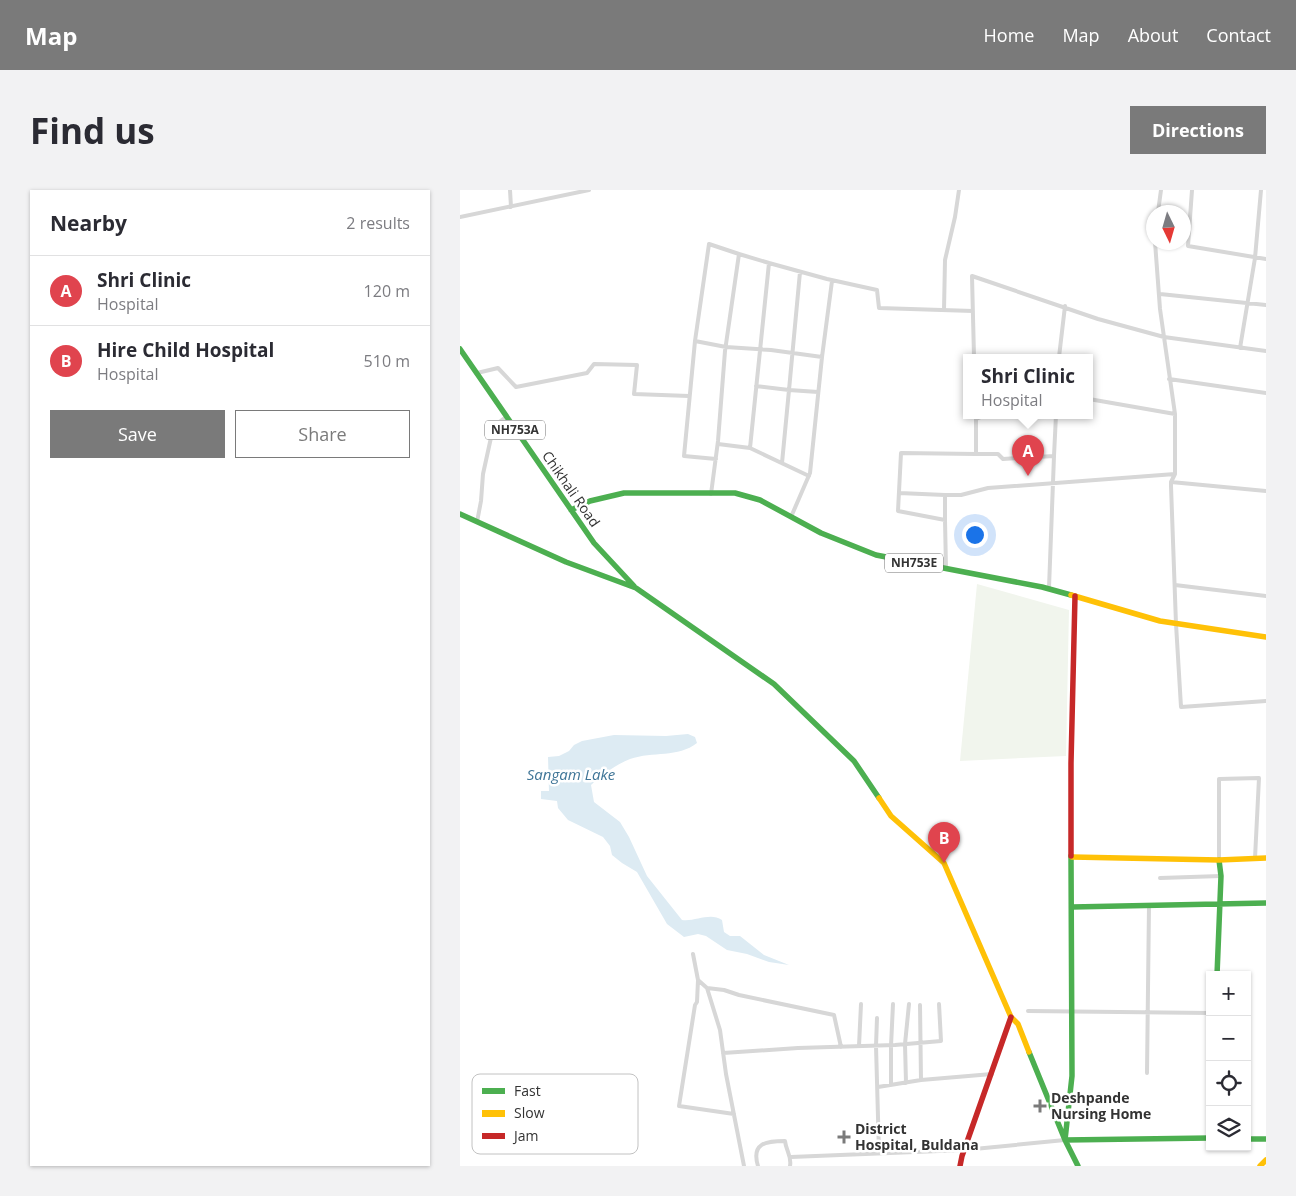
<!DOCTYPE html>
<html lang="en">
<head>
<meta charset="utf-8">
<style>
	:root { --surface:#fff; --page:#f2f2f3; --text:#2b2b33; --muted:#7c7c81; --line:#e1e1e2; --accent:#7a7a7a }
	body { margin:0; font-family:"Open Sans",sans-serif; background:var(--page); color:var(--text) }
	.controls { position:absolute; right:15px; bottom:15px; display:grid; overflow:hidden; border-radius:0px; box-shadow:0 1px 4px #0004 }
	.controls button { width:45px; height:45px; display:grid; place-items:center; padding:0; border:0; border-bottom:1px solid var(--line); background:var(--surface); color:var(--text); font:25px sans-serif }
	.compass { position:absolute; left:686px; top:15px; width:45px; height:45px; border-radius:50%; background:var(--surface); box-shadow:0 1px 4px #0004; rotate:175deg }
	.you { position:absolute; left:514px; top:344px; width:18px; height:18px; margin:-12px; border:4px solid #fff; border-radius:50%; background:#1a73e8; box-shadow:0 0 0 8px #1a73e833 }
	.badge { display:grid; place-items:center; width:32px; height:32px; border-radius:50%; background:var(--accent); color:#fff; font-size:16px; font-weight:700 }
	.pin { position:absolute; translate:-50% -41px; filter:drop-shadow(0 1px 2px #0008) }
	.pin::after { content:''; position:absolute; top:26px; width:18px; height:15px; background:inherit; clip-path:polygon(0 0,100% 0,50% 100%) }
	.popup { position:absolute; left:503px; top:164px; width:130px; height:65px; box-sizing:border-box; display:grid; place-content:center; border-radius:0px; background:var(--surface); filter:drop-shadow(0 1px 4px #0005); font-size:16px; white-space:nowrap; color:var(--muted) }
	.popup b { font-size:19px; color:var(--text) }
	.popup::after { content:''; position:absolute; left:50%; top:100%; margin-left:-10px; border:10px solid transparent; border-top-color:var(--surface) }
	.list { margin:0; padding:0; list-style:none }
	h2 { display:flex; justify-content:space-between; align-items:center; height:65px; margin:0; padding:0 20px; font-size:21px }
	h2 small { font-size:16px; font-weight:400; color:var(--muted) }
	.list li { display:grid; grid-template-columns:32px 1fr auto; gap:15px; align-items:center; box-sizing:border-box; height:70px; padding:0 20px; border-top:1px solid var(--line) }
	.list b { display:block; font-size:19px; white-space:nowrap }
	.list p { margin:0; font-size:16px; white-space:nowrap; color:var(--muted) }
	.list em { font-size:16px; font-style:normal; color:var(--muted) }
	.actions { display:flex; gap:10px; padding:15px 20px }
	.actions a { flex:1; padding:11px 0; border:1px solid var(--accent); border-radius:0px; text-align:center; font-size:18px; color:var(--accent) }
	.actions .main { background:var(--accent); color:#fff }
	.icon { flex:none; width:28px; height:28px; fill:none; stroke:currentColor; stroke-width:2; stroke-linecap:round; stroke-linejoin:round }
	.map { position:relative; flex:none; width:806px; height:976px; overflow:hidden; border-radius:0px }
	header { display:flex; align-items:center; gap:30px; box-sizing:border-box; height:70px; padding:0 25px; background:var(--accent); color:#fff }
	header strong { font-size:24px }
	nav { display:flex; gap:28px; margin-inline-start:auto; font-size:18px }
	.intro { display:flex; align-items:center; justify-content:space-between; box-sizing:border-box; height:120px; padding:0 30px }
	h1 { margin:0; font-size:35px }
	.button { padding:12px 22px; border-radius:0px; background:var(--accent); color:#fff; font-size:18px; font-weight:700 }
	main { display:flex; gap:30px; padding:0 30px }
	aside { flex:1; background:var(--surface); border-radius:0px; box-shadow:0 1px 4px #0004 }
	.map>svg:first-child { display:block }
</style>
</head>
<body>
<header>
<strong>Map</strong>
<nav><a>Home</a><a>Map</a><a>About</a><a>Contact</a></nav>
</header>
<div class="intro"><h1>Find us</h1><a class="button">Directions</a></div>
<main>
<aside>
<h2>Nearby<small>2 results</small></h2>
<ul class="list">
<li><span class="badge" style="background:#e0444e">A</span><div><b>Shri Clinic</b><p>Hospital</p></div><em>120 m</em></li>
<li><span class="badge" style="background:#e0444e">B</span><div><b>Hire Child Hospital</b><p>Hospital</p></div><em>510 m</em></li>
</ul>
<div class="actions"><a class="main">Save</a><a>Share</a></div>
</aside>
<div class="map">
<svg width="806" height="976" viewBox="0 0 806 976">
	<rect width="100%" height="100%" fill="#fff"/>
	<path fill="#f1f5ed" d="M517,394L609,420L606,566L500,571Z"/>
	<path fill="#ddebf3" d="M228,544L235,547L237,553C218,568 193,561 170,569C157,574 142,585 131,595L134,612L160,632L169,647L187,686L222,730C235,732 250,722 262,730L264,742L270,746H280L304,765L329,775L309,772L287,764L267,760L246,746L238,744L224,747L207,734L177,682L162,673L152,665L150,656L143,647L108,630L98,618L97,611L81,609V601H89L88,567L99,566L109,561L114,555L122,551L154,545L206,546Z"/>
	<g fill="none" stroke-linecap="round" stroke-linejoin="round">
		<path stroke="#d7d7d7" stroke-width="4" d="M50,0L51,17
			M732,0L728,56L806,69
			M698,22L701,0
			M0,27L129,0
			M695,52L700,119L715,224V284L711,292V296L716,434L721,517L806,511
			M279,64L309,73L290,258
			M309,73L367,89L417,100L419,118L513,121
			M700,104L806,115
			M484,120L485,70L495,27L499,0
			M235,151L266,157L311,160L362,167L350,283L331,327
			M780,158L795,68L801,0
			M362,167L372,91
			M514,167L512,86L638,129L704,147L806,161
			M599,167L605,116
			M17,183L38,178L56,197L127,183L134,174L177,175L174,204L229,206
			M709,189L806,203
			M296,196L329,200L340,82
			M629,209L715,224
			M516,225V264H538L543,269L594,266L589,398
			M516,229L526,225
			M258,254L290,258L349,286
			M594,266L596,225
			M322,273L329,200L358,202
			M711,292L806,301
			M439,303L485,305V330
			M251,304L258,251L265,161L279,64L249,54L235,151L224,266L256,269
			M485,305H501L528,298L715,284
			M17,332L21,311L23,284L32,243L35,235L46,227
			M486,379L485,330L438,321L441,263L516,264
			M715,395L806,406
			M759,670V589L799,588L795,668
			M700,688L761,686
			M233,764L238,790L247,798L264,800L279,805L374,825L381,857
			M238,790L237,812L235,815L219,916L274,924
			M247,798L260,840L266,884L284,976
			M460,815L461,890
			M568,821L750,823
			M417,828L416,856L419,963
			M399,856L401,814
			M263,863L338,858L435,855L481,851L479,814
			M687,883L689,715
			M446,893L445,854L449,814
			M431,894V856L433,814
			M418,897L461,890L532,884
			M331,967L504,960L605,950
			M298,976C291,953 306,951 325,951C326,961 332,966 330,976"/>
		<path stroke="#4caf50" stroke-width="5.5" d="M0,159L134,353L174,396
			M111,320L130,311L164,303H275L300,310L361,343L416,365L582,397L611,405
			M0,324L106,372L176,398L314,494L394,571L419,608
			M611,666L612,886L605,950L750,948
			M612,717L806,713
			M757,785L761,686L759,670
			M569,862L605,950L618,976
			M787,949H806"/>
		<path stroke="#ffc107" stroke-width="5.5" d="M611,405L700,431L806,447
			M419,608L431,626L484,673L551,827L558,834L569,862
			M612,667L759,670L806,668
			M800,976L806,970"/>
		<path stroke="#c62828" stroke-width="5.5" d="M611,666V573L615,406
			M500,976L502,966L551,827"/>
	</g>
	<g fill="#7a7a7a" stroke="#fff" stroke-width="2">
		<path d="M577.5 908.5h5v5h5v5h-5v5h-5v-5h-5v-5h5z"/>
		<path d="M381.5 939.5h5v5h5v5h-5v5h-5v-5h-5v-5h5z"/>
	</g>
	<g text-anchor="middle" stroke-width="5" stroke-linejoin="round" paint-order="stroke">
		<g fill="#fff" stroke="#707070" stroke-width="1">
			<rect x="25" y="230.5" width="60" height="19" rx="4"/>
			<rect x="425" y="363.5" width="58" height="19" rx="4"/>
		</g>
		<g font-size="12" font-weight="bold" fill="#333">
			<text x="55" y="244">NH753A</text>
			<text x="454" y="377">NH753E</text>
		</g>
		<g font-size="14" fill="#333" stroke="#fff">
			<text transform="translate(111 299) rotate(55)" y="5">Chikhali Road</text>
		</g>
		<g font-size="14" font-weight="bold" fill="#333" stroke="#fff" text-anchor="start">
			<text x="591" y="913">Deshpande<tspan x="591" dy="16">Nursing Home</tspan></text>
			<text x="395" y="944">District<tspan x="395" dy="16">Hospital, Buldana</tspan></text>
		</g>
		<g font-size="15" font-style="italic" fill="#3f7597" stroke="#fff">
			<text x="111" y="590">Sangam Lake</text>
		</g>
	</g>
	<rect x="12" y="884" width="166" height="80" rx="8" fill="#fff" stroke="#c2c2c2" stroke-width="1"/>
	<rect x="22" y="898" width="23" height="6" fill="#4caf50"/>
	<rect x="22" y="920" width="23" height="7" fill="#ffc107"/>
	<rect x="22" y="943" width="23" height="6" fill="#c62828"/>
	<g font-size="14" fill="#333">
		<text x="54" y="906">Fast</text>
		<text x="54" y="928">Slow</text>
		<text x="54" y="951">Jam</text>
	</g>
</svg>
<div class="controls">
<button>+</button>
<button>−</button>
<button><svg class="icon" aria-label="locate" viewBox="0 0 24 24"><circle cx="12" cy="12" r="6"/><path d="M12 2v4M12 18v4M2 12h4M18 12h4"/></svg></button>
<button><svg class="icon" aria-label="layers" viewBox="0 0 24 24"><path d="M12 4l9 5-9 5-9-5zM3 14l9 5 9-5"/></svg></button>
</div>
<svg class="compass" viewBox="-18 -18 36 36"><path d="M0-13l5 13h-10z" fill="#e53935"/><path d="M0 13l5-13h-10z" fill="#7c7c81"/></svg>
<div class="you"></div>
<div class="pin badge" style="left:568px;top:286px;background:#e0444e">A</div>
<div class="popup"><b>Shri Clinic</b>Hospital</div>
<div class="pin badge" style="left:484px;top:673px;background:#e0444e">B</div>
</div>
</main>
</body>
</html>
